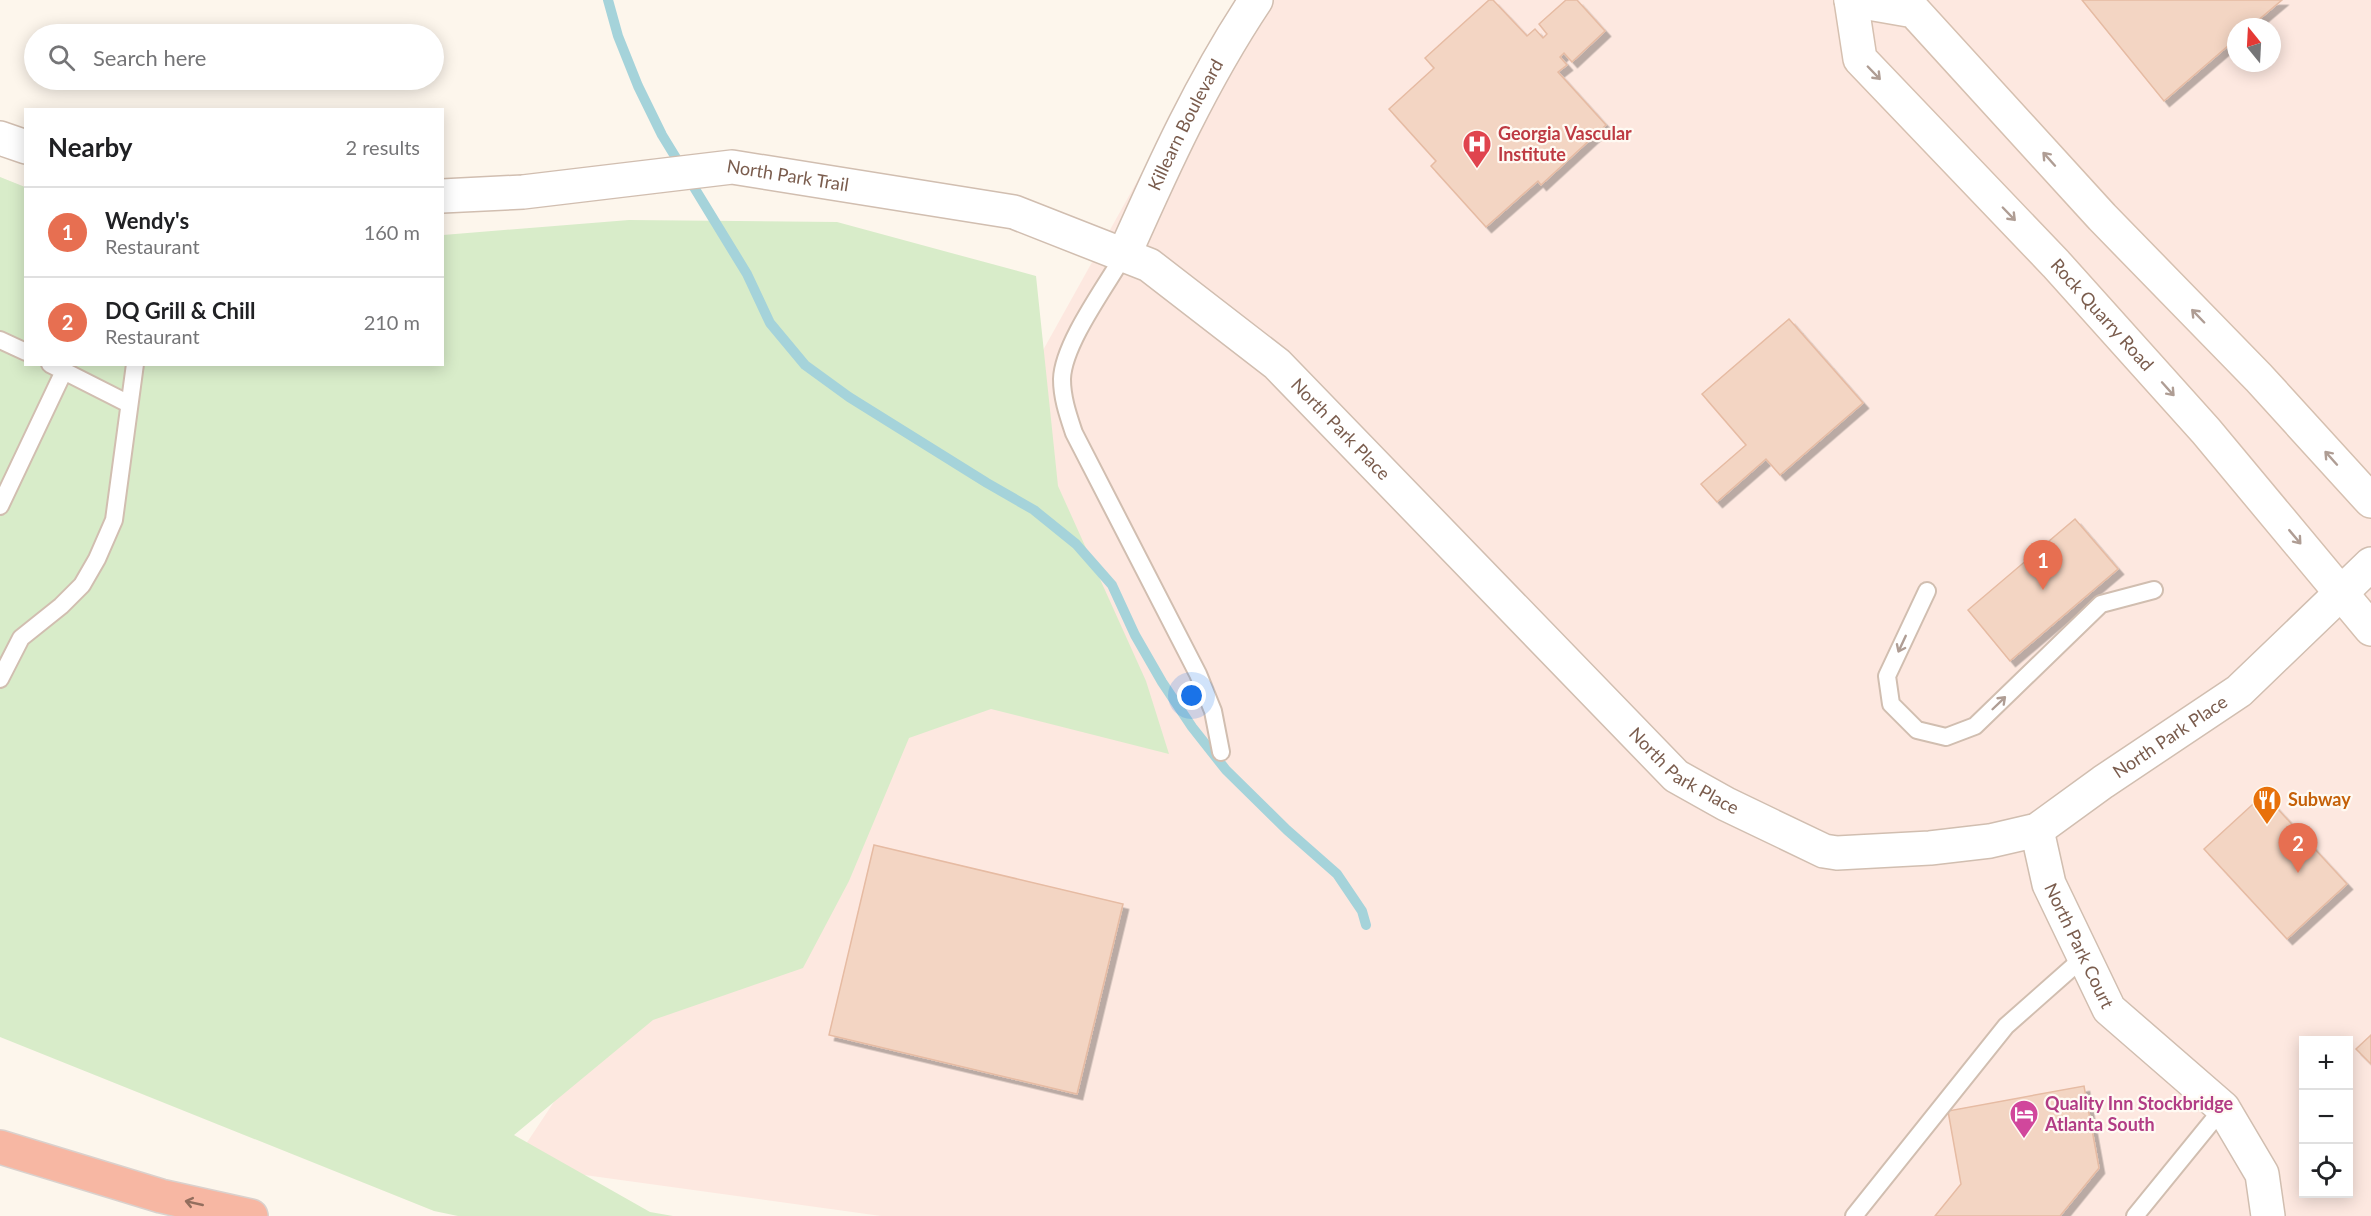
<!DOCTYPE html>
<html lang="en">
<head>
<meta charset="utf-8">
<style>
	:root { --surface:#fff; --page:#f2f2f2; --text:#202124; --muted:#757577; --line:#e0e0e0; --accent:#e76f51 }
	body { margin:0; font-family:Lato,sans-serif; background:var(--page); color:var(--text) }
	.controls { position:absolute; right:18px; bottom:18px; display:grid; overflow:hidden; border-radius:0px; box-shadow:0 3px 15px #0003 }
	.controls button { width:54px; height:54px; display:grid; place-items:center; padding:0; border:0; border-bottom:2px solid var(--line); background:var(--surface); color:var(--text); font:30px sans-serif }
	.compass { position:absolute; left:2227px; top:18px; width:54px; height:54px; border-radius:50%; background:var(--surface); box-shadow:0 3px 15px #0003; rotate:342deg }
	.you { position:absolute; left:1192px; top:696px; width:21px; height:21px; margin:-15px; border:4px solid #fff; border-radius:50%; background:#1a73e8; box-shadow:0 0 0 9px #1a73e833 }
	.badge { display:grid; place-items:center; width:39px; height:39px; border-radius:50%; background:var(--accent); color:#fff; font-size:20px; font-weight:700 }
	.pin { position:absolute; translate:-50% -50px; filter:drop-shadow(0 2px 3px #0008) }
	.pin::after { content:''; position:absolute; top:32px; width:21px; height:18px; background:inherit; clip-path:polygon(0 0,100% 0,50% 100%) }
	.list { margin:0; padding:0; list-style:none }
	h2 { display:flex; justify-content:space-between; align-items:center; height:78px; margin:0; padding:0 24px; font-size:26px }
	h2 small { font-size:20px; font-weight:400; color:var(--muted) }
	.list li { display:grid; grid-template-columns:39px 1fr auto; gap:18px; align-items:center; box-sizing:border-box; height:90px; padding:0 24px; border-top:2px solid var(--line) }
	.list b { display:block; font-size:22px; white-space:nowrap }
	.list p { margin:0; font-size:20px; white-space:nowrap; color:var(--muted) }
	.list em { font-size:20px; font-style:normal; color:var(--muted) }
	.icon { flex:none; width:33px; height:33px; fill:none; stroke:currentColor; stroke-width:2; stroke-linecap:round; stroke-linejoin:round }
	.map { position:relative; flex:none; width:2371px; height:1216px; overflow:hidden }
	.search { position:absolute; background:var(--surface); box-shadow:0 3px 15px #0003; left:24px; top:24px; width:420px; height:66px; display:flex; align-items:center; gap:15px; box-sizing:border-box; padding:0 21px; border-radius:33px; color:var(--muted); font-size:22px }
	.panel { position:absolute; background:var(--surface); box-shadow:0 3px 15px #0003; left:24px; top:108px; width:420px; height:258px; border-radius:0px }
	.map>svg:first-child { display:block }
</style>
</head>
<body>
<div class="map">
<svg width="2371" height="1216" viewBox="0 0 2371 1216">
	<defs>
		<filter id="shadow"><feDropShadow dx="5.5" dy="5.5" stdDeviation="0" flood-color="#0004"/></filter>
	</defs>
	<rect width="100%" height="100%" fill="#fdf6ec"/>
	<path fill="#fde8e0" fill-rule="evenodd" d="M1238,0H2371V1216H881L512,1165L988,449ZM2236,27H2272V63H2236ZM2304,1040H2348V1194H2304Z"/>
	<path fill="#d8ecc9" d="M0,177L25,187L26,364H442L443,235L629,220L837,222L1036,276L1058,486L1146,681L1169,754L991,709L909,738L849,881L803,968L653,1020L514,1135L650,1212L673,1216H458L434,1211L0,1037Z"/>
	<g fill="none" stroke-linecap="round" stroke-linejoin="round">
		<path stroke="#a5d3da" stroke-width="10" d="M608,0L618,36L638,86L662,135L747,274L770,323L805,365L849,397L987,483L1034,510L1076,544L1112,585L1135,635L1162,682L1192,727L1226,770L1287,830L1337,874L1362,911L1366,925"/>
	</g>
	<path fill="#f3d5c3" stroke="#e6bba3" stroke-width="1.5" filter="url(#shadow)" d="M1489,0H1493L1527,36L1535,29L1543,38L1547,34L1539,24L1566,0H1577L1605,31L1572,62L1564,53L1560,57L1567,65L1558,72L1606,125L1541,185L1538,181L1486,227L1431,166L1436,161L1389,109L1434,68L1425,58Z
		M2082,0H2282L2250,27H2236V39L2164,101Z
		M1789,319L1863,403L1780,475L1766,459L1717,502L1701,484L1746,445L1702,394Z
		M2075,519L2118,569L2010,661L1968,610Z
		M2264,794L2347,884L2287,939L2204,849Z
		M874,845L1123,904L1077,1094L829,1035Z
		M2371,1035V1064L2356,1049Z
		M2084,1086L2099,1168L2060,1216H1935L1961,1184L1948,1111Z"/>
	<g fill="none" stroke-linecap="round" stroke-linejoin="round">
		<g stroke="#d1beb0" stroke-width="20">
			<path id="lane" d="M1124,255C1106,286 1063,344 1062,379C1062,398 1068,415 1074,433L1198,674L1213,711L1221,752
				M0,340L26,352
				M50,364L129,404
				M0,506L64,371
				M1927,591L1887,676L1891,704L1917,730L1946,737L1975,726L2101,604L2154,590
				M0,679L21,638L61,606L82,585L97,559L114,520L135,364
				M1854,1216L2006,1026L2084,957
				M2135,1216L2223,1108"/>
		</g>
		<g stroke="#d1beb0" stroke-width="36">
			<g id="street">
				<path d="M0,138L26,147"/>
				<path id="s1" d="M442,196L523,192L732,167L1014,212L1149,265L1277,364L1676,776L1726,804L1824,851L1837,853L1930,848L1990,841L2037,830L2103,782L2239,691L2371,564"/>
				<path id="s2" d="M1124,255C1163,167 1202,81 1256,0"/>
				<path id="s3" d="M2037,830L2049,884L2109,1009L2223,1108L2262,1174L2268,1216"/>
			</g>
		</g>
		<g stroke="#d6c0b0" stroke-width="36">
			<g id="secondary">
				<path id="s4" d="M1851,0L1860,59L2056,264L2206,431L2371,629"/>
				<path d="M1851,0L1914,11L2102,217L2259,378L2371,501"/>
			</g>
		</g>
		<g stroke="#dad1cd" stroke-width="36">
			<path id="highway" d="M0,1147L161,1196L251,1216"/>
		</g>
		<use href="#lane" stroke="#fff" stroke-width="16"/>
		<use href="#street" stroke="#fff" stroke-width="33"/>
		<use href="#secondary" stroke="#fff" stroke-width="33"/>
		<use href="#highway" stroke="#f7b7a3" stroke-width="33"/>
	</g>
	<defs><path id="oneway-shaft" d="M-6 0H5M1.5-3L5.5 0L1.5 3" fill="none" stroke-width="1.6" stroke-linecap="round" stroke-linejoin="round" transform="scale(1.5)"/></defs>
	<g stroke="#af9d94">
		<use href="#oneway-shaft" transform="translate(1874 73) rotate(46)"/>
		<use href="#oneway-shaft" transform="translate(2049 159) rotate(-132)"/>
		<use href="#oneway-shaft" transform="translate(2009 214) rotate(46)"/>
		<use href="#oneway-shaft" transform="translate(2198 316) rotate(-134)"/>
		<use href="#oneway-shaft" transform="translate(2168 389) rotate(48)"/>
		<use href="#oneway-shaft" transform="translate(2331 458) rotate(-132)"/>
		<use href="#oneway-shaft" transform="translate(2295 537) rotate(50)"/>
		<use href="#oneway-shaft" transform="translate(1902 644) rotate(115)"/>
		<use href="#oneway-shaft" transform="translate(1999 703) rotate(-44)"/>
	</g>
	<use stroke="#936e5e" href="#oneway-shaft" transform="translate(194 1203) rotate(-167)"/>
	<defs>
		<g id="hospital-pin" transform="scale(1.5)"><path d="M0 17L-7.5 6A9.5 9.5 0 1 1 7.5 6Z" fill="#e0444e" stroke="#fffaf3"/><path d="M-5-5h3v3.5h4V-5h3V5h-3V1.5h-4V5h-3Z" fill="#fff"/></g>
		<g id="restaurant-pin" transform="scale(1.5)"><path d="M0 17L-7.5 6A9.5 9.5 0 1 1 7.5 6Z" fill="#e8710a" stroke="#fffaf3"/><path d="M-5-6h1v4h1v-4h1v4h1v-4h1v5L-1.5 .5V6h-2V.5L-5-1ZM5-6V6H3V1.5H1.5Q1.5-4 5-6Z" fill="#fff"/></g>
		<g id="hotel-pin" transform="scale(1.5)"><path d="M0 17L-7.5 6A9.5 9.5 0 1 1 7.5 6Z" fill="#d1479c" stroke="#fffaf3"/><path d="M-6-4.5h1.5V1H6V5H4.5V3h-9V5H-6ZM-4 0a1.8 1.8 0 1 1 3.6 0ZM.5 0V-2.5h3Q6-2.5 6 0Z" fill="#fff"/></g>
	</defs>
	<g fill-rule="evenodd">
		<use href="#hospital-pin" x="1477" y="144"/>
		<use href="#restaurant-pin" x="2267" y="800"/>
		<use href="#hotel-pin" x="2024" y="1114"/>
	</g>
	<g text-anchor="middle" stroke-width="4.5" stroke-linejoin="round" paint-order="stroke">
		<g font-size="18" fill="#7a5c4d" stroke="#fffaf3">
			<text dy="6" stroke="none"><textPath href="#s2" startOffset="144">Killearn Boulevard</textPath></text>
			<text dy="6" stroke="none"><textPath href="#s1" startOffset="348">North Park Trail</textPath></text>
			<text dy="6" stroke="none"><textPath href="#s4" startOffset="412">Rock Quarry Road</textPath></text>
			<text dy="6" stroke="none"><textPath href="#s1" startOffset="975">North Park Place</textPath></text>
			<text dy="6" stroke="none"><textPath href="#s1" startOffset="2001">North Park Place</textPath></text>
			<text dy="6" stroke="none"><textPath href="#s1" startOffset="1461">North Park Place</textPath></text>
			<text dy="6" stroke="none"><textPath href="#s3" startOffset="124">North Park Court</textPath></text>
		</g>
		<g font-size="18" font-weight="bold" fill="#be3a42" stroke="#fffaf3" text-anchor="start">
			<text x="1498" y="140">Georgia Vascular<tspan x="1498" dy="21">Institute</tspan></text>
		</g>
		<g font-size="18" font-weight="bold" fill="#c56008" stroke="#fffaf3" text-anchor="start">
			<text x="2288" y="806">Subway</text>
		</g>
		<g font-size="18" font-weight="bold" fill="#b23c85" stroke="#fffaf3" text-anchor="start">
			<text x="2045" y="1110">Quality Inn Stockbridge<tspan x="2045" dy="21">Atlanta South</tspan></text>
		</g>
	</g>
</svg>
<div class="controls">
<button>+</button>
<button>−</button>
<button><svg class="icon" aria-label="locate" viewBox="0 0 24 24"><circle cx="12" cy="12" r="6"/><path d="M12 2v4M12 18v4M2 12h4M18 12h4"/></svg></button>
</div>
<svg class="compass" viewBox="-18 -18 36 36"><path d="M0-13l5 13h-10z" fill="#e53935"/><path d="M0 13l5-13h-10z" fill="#757577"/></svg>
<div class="you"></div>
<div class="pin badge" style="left:2043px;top:590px">1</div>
<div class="pin badge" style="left:2298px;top:873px">2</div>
<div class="search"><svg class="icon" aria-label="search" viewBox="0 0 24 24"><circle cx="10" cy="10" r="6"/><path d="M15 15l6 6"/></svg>Search here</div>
<section class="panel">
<h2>Nearby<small>2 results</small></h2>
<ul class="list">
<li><span class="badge">1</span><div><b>Wendy's</b><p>Restaurant</p></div><em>160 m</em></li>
<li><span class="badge">2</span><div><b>DQ Grill &amp; Chill</b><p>Restaurant</p></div><em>210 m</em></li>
</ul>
</section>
</div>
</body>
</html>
